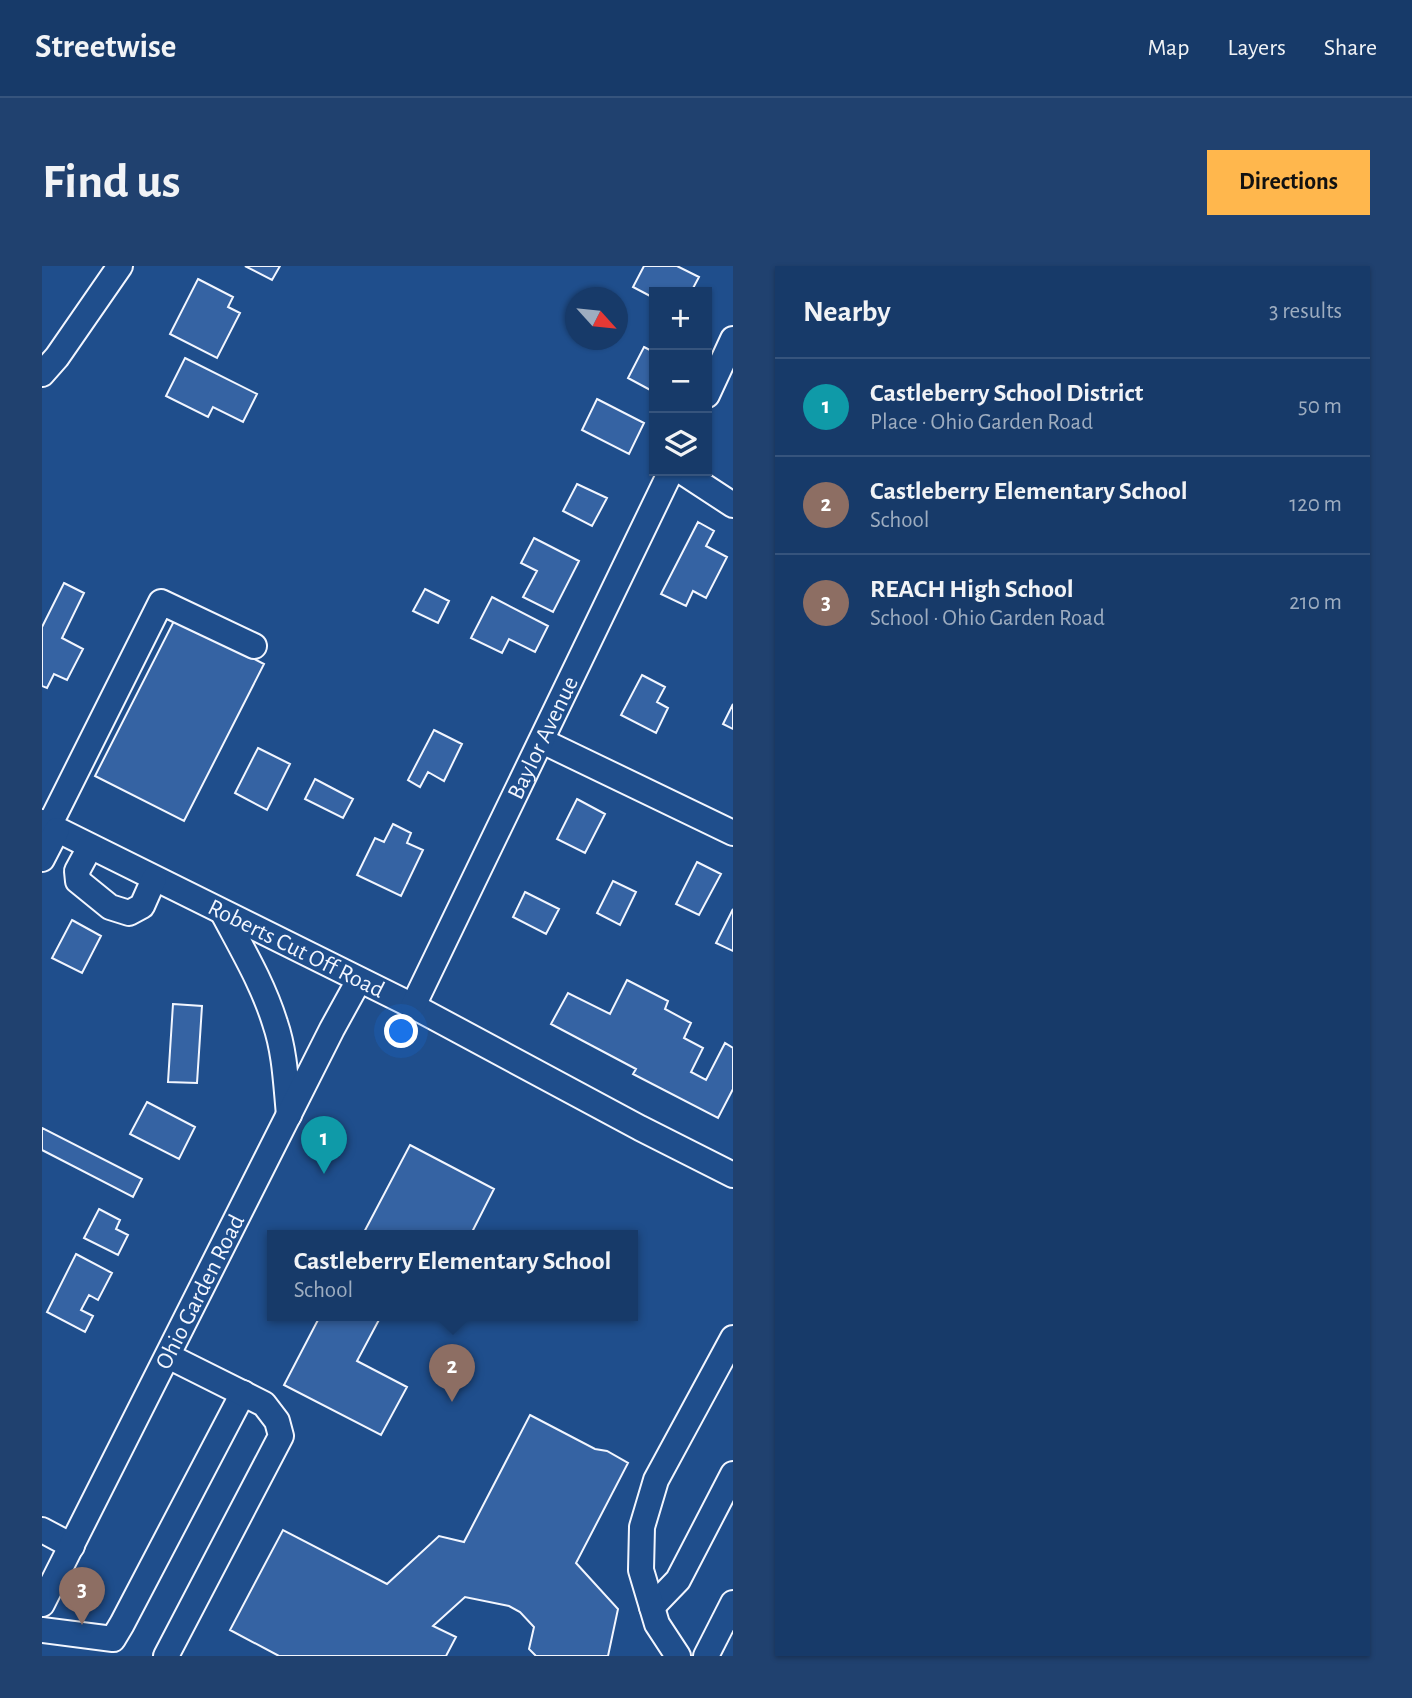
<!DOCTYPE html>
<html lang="en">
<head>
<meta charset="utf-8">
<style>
	:root { --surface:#173a69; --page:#20416f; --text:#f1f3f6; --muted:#9eadc0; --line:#36547d; --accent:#ffb74d }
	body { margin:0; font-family:"Alegreya Sans",sans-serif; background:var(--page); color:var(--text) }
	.controls { position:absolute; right:21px; top:21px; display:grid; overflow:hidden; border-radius:0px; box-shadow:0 2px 5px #0004 }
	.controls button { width:63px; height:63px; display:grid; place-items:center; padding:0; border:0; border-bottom:2px solid var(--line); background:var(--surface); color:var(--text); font:35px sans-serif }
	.compass { position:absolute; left:523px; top:21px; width:63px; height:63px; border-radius:50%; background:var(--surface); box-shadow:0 2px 5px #0004; rotate:117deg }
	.you { position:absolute; left:360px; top:766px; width:24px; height:24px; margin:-18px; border:5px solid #fff; border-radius:50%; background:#1a73e8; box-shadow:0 0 0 10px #1a73e833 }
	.badge { display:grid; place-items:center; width:46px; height:46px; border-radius:50%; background:var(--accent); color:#fff; font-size:23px; font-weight:700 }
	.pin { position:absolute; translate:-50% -58px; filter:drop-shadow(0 2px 4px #0008) }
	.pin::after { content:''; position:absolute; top:37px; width:24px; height:21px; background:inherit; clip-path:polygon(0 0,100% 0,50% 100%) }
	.popup { position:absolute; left:225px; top:964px; width:371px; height:91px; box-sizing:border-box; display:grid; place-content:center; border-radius:0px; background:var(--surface); filter:drop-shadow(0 2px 5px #0005); font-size:23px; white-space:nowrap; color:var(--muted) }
	.popup b { font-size:26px; color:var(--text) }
	.popup::after { content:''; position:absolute; left:50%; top:100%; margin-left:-14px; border:14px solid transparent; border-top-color:var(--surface) }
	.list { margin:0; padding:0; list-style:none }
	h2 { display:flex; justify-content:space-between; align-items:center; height:91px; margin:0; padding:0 28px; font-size:30px }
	h2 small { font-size:23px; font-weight:400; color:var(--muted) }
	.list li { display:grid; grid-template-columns:46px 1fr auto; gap:21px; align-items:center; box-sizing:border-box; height:98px; padding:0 28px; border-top:2px solid var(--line) }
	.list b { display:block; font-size:26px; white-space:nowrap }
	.list p { margin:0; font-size:23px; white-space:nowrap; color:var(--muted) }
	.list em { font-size:23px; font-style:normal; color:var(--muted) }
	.icon { flex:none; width:38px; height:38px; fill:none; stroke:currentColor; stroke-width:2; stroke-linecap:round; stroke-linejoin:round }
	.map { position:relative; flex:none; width:691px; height:1390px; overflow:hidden; border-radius:0px }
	header { display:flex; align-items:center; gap:42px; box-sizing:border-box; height:98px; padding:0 35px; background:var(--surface); border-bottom:2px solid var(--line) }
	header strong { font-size:33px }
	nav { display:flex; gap:38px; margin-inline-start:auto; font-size:24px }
	.intro { display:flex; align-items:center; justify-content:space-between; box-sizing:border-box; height:168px; padding:0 42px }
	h1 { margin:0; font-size:49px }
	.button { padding:18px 32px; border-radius:0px; background:var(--accent); color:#111; font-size:24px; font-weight:700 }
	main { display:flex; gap:42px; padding:0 42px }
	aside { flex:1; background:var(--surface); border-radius:0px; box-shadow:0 2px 5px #0004 }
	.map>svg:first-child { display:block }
</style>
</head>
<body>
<header>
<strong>Streetwise</strong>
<nav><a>Map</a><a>Layers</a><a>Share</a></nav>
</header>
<div class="intro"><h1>Find us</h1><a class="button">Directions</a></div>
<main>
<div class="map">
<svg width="691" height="1390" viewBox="0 0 691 1390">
	<rect width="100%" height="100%" fill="#1f4e8c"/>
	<path fill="#3563a3" stroke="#f2f6ff" stroke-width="2" d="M203,0H238L230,14Z
		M602,0H635L657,11L649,26H612V32L591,21Z
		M156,13L191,31L186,41L198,47L175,92L128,68Z
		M602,81L612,86V126L586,112Z
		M143,92L215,128L201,156L171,141L166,151L124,130Z
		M555,133L602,157L587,188L540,164Z
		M535,218L565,232L550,260L521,245Z
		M656,256L672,265L664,280L685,291L664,332L651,325L644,340L619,328Z
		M492,272L537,295L511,346L481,331L495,305L479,297Z
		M22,317L42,327L20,372L41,383L25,414L12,408L5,422L0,420V361Z
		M383,323L407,335L396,357L371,345Z
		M450,331L506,360L493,386L467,373L460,387L429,372Z
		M133,353L222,398L142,555L53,510Z
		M600,409L623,421L615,436L626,442L614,467L579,449Z
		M691,438V463L681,458Z
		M392,464L420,478L402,515L386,506L378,521L366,514Z
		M216,482L248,498L225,544L193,527Z
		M273,513L311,533L301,552L263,533Z
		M535,533L563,548L543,587L515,573Z
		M351,558L369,567L365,577L381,584L359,630L315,609L333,572L342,576Z
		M655,596L679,608L657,649L634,638Z
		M571,615L594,626L578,659L555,647Z
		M483,626L517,643L504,668L471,651Z
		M691,643V685L674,677Z
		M30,654L59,670L40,707L10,692Z
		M585,714L626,735L623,743L649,757L642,772L661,782L649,806L664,814L683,777L691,782V823L676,852L591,808L594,803L509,758L526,727L568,748Z
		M131,738L160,740L155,817L126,816Z
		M105,836L153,861L137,893L88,868Z
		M0,862L100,913L91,931L0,884Z
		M368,879L452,923L428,970H320Z
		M57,943L78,954L74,963L86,969L76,989L42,972Z
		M34,988L70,1007L56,1034L47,1029L39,1044L51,1050L43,1066L5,1046Z
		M278,1050H339L315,1095L365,1121L339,1169L242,1119Z
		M488,1149L553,1183L565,1185L586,1197L534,1297L576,1343L566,1390H494L487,1383L492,1361L478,1346L467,1340L423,1331L391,1360L414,1371L404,1390H237L188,1364L241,1264L345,1318L397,1270L422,1276Z"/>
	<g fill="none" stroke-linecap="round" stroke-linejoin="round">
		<g stroke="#f2f6ff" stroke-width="28">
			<g id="minor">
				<path d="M0,108L15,91L78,0"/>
				<path d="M665,129L691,73"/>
				<path d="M639,205L691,239"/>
				<path d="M500,475L691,567"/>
				<path id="s1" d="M0,556L371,740L598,862L691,909"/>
				<path d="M7,560L119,336L212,380"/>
				<path d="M48,581L35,605L36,615L68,641L87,647L100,640L112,613"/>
				<path d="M0,593L15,564"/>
				<path d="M181,647C200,683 221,718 233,757C243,786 244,818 247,849"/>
				<path id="s2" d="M371,740L629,205"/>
				<path d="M0,1264L30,1280"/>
				<path id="s3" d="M0,1338L290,763L317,714"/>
				<path d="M610,1341L636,1314L691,1208"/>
				<path d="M0,1364L71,1373L80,1358L201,1127"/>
				<path d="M124,1390L239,1170L235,1155L222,1138L126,1090"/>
				<path d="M636,1390L615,1358L599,1304L600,1261L614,1214L691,1072"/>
				<path d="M664,1390L691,1337"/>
			</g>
		</g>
		<use href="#minor" stroke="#1f4e8c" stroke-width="24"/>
	</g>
	<g text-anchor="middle" stroke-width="5" stroke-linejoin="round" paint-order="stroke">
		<g font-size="24" fill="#f2f6ff" stroke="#1f4e8c">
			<text dy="8" stroke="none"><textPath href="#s2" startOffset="298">Baylor Avenue</textPath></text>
			<text dy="8" stroke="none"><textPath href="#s1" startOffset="284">Roberts Cut Off Road</textPath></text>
			<text dy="8" stroke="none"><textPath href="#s3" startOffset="350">Ohio Garden Road</textPath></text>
		</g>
	</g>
</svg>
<div class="controls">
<button>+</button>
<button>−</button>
<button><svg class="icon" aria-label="layers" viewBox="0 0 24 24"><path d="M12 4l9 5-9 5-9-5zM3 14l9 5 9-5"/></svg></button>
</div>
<svg class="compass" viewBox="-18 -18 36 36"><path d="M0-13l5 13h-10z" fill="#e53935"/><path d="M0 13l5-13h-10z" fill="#9eadc0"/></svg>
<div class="you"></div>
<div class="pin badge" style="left:282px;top:908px;background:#0f9aa8">1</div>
<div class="pin badge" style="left:410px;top:1136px;background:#8d6e63">2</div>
<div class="popup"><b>Castleberry Elementary School</b>School</div>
<div class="pin badge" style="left:40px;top:1359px;background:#8d6e63">3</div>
</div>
<aside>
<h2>Nearby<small>3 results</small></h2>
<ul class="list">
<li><span class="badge" style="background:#0f9aa8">1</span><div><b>Castleberry School District</b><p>Place · Ohio Garden Road</p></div><em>50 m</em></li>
<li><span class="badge" style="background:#8d6e63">2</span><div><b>Castleberry Elementary School</b><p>School</p></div><em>120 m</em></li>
<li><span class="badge" style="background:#8d6e63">3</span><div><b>REACH High School</b><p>School · Ohio Garden Road</p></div><em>210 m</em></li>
</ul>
</aside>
</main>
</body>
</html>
